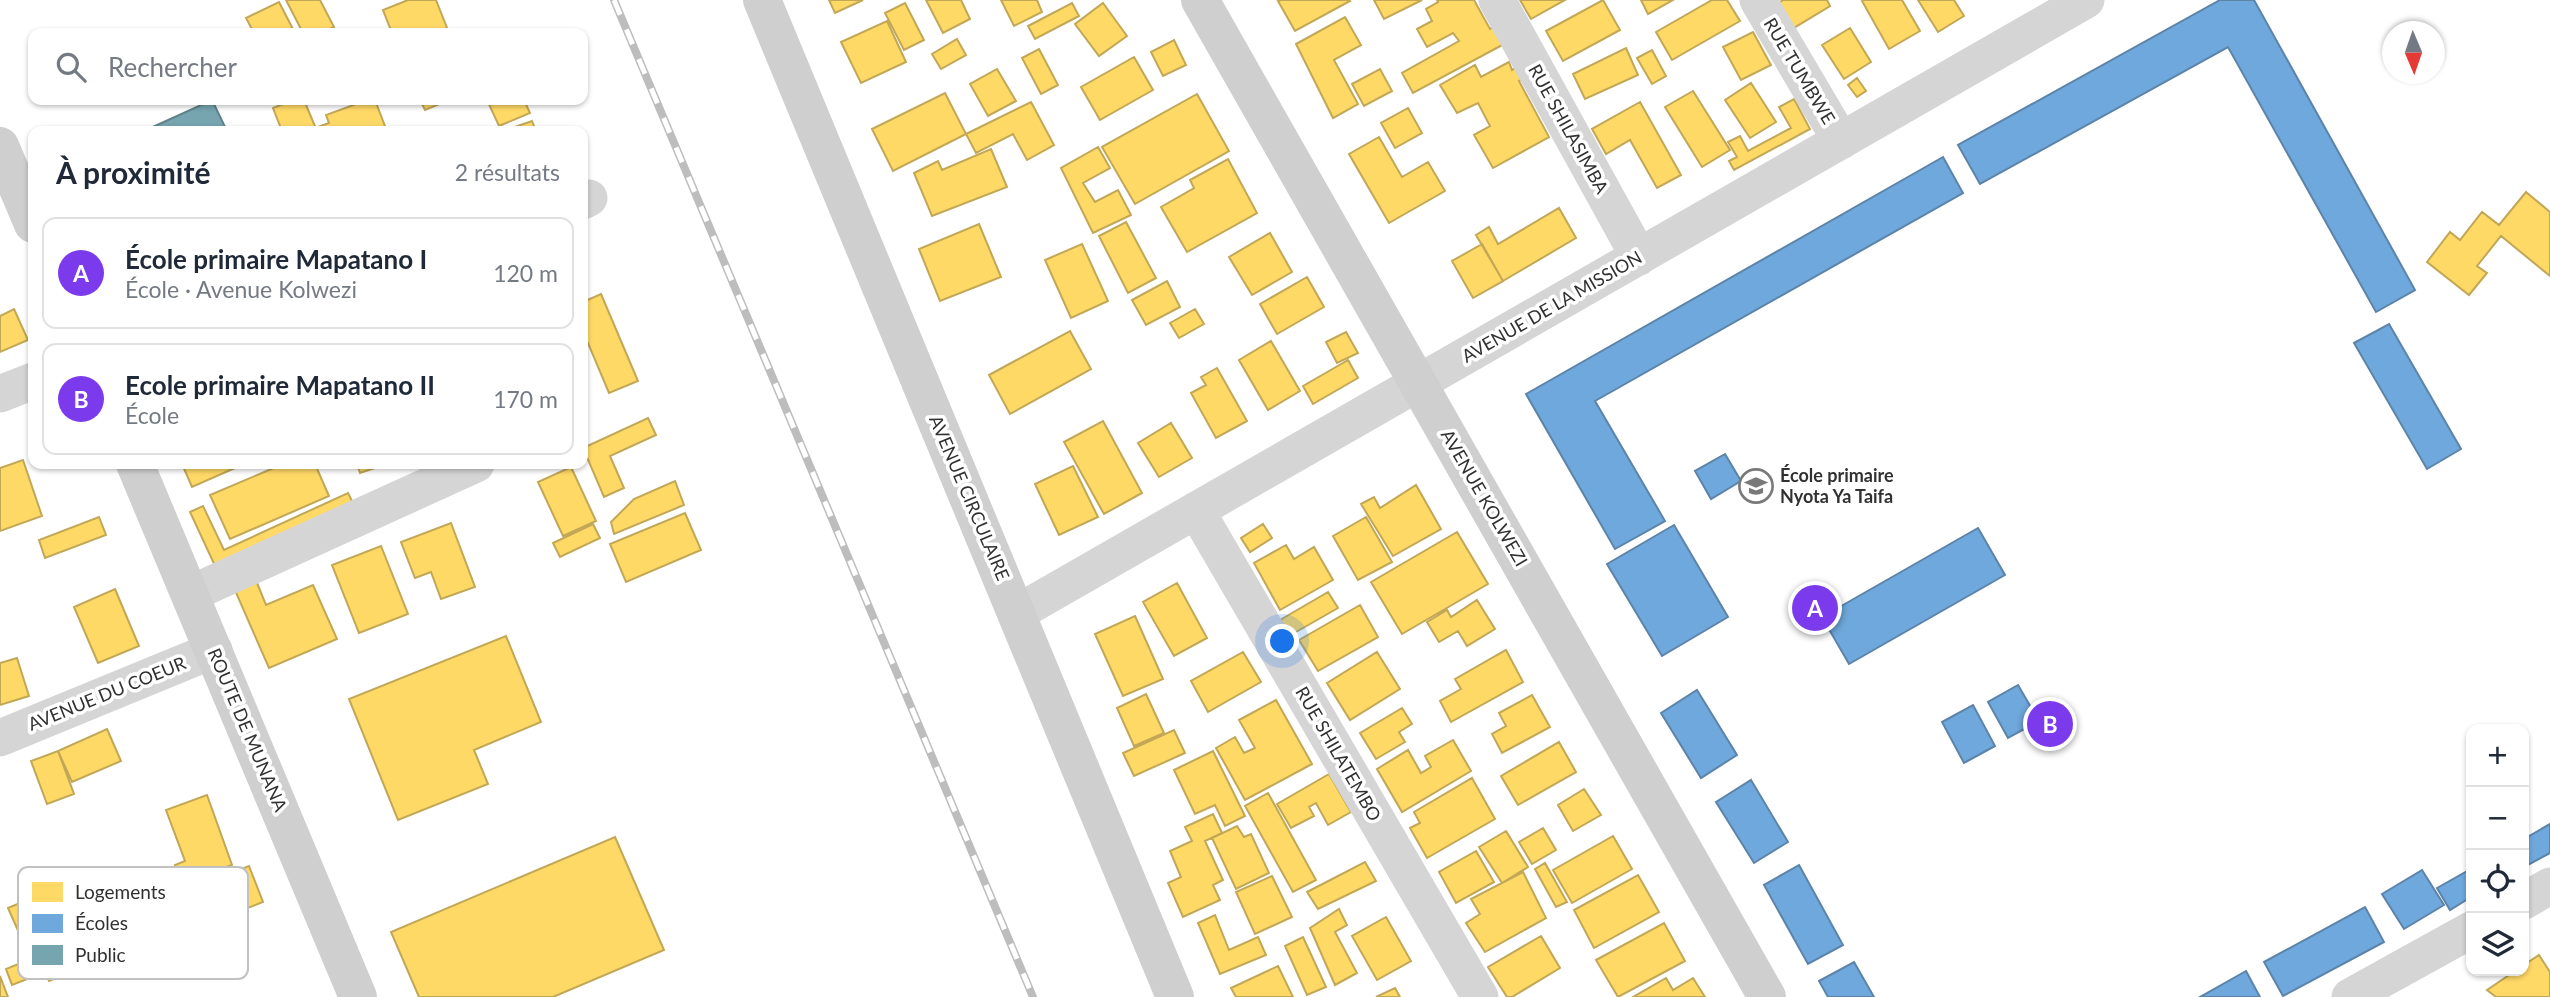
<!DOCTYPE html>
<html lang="fr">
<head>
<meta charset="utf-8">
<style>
	:root { --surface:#fff; --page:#f6f6f7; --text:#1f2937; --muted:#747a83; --line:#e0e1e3; --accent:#7c3aed }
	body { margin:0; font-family:Lato,sans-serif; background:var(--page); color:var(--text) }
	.controls { position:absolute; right:21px; bottom:21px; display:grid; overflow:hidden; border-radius:14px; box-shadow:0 2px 5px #0004 }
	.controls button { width:63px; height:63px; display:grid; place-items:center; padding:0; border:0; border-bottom:2px solid var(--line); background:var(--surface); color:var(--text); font:35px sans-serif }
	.compass { position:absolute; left:2382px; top:21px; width:63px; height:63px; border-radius:50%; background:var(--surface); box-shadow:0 2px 5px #0004; rotate:178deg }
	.you { position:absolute; left:1283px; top:642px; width:24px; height:24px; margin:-18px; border:5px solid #fff; border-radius:50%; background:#1a73e8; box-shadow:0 0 0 10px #1a73e833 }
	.badge { display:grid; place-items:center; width:46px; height:46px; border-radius:50%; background:var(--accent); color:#fff; font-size:23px; font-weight:700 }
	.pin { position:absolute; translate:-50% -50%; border:4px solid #fff; box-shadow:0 2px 7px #0006 }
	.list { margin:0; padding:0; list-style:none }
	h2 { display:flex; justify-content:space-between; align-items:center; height:91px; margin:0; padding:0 28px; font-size:30px }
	h2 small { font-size:23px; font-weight:400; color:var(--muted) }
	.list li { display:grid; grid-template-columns:46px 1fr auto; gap:21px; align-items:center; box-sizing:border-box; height:112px; margin:0 14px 14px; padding:0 14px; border:2px solid var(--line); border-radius:14px }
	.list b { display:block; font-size:26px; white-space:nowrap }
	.list p { margin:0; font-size:23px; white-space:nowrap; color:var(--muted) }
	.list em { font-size:23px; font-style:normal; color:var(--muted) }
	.icon { flex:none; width:38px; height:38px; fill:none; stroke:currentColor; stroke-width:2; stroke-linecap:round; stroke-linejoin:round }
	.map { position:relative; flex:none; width:2550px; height:997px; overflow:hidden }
	.search { position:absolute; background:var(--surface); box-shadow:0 2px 5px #0004; left:28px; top:28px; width:560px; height:77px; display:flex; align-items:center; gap:18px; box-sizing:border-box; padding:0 24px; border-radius:14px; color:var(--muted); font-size:26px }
	.panel { position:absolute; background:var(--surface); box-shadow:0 2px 5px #0004; left:28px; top:126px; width:560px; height:343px; border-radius:14px }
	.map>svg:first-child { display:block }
</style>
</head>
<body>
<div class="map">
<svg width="2550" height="997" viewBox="0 0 2550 997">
	<rect width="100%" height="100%" fill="#fff"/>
	<path fill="#ffd966" stroke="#c1a756" stroke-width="2" d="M286,0H320L334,27L321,33H303Z
		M436,0L449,33H392L383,10L408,0Z
		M829,0H863L835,13Z
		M926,0H961L970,19L943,33Z
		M1001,0H1037L1042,12L1014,26Z
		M1281,0H1349L1350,1L1295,31L1278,1Z
		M1374,0H1422L1384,19Z
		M1437,0H1474L1490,29L1496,26L1506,43L1413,93L1402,73L1459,41L1453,33L1427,47L1417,29L1432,21L1426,9L1438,2Z
		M1520,0H1565L1531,19Z
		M1603,0L1620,30L1563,61L1546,31Z
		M1641,0H1673L1648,14Z
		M1712,0H1727L1740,21L1672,60L1656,32Z
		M1783,0H1827L1830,6L1792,29L1777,4Z
		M1864,0H1902L1920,31L1889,49L1862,1Z
		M1918,0H1954L1964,16L1938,32Z
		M279,2L295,33H254L246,18Z
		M905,3L924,40L904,50L885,13Z
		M1072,3L1079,16L1035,39L1028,26Z
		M1103,3L1127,36L1099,56L1075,24Z
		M1345,17L1361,45L1334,60L1358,104L1333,118L1296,44Z
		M887,21L906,62L861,83L841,42Z
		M1850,28L1871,62L1844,79L1822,45Z
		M1753,32L1771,65L1741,80L1723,47Z
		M957,39L966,55L941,69L932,54Z
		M1174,40L1186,65L1163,76L1151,52Z
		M1626,48L1638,75L1585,99L1573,74Z
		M1039,49L1058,85L1041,94L1022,58Z
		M1652,50L1666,76L1652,84L1637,58Z
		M1134,57L1153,90L1100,120L1081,87Z
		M1509,62L1512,70L1517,67L1523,79L1519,81L1549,137L1493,168L1474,135L1490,126L1478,103L1457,113L1440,85L1475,65L1481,77Z
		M997,69L1016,101L988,116L970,84Z
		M1380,69L1392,91L1364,106L1352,84Z
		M1857,78L1866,91L1857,97L1848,85Z
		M1751,83L1776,122L1750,138L1725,100Z
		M1693,91L1730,150L1702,167L1665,107Z
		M945,93L966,134L893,171L872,129Z
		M1197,94L1229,151L1135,204L1102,147Z
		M1794,99L1810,129L1734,170L1729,161L1737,157L1728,142L1740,136L1748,151L1791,128L1779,107Z
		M293,100H304L317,131H282L273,108Z
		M367,100H375L386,129L380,131H317L315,128L329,123L326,115Z
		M420,100H449L425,110Z
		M487,100H524L530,113L499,126Z
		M1031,102L1054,145L1027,160L1013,134L976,153L966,134Z
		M1640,102L1681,175L1657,188L1630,140L1606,154L1592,129Z
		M1408,108L1422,133L1395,148L1381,123Z
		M532,121L536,131H510L509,129Z
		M1379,137L1402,177L1428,162L1445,191L1389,223L1349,154Z
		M1098,147L1110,168L1083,183L1095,202L1118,190L1131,215L1093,233L1061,168Z
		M991,149L1007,187L932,216L914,173L938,161L942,170Z
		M1228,159L1257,213L1187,252L1161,207L1194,188L1190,180Z
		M2526,192L2550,212V276L2501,236L2477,266L2487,273L2469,295L2427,262L2450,232L2460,240L2482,212L2499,225Z
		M1559,208L1576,238L1503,281L1476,235L1489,227L1498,244Z
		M1126,222L1156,278L1128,293L1099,236Z
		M979,224L1001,277L940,301L919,249Z
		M1270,233L1292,272L1252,295L1229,257Z
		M1082,244L1108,301L1071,318L1045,260Z
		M1482,244L1503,281L1473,298L1452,261Z
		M1307,277L1324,307L1277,334L1260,304Z
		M1167,281L1180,307L1146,325L1132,300Z
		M601,294L638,381L609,393L588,343L583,345V302Z
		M14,309L28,340L0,352V316Z
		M1195,309L1204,324L1179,338L1170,323Z
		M1070,331L1091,369L1010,414L989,375Z
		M1346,332L1358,353L1337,363L1326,342Z
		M1271,341L1300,391L1268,410L1239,360Z
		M1348,360L1358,378L1313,404L1303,386Z
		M1217,368L1247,421L1216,438L1191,393L1206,385L1201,377Z
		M648,418L656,435L610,456L624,488L604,497L583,448Z
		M1103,421L1142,493L1104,514L1064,442Z
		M1171,423L1192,458L1159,477L1138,443Z
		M23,460L42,516L0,531V468Z
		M182,464H244L192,487Z
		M283,464H315L329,496L230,539L210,495Z
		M357,464H387L360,473Z
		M1073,466L1098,517L1059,535L1035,484Z
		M571,467L596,521L563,536L538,482Z
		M675,481L684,505L614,534L611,522L634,499Z
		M1416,485L1441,529L1393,556L1361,504L1374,497L1380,508Z
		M348,493L354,505L216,568L190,512L203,506L224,550Z
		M685,513L701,550L626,582L610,544Z
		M99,517L106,535L45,558L39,540Z
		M1366,517L1392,562L1358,580L1333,536Z
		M451,523L475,587L441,599L431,572L415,578L401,542Z
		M593,524L600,538L560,557L553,543Z
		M1263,524L1272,538L1250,552L1241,538Z
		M1457,532L1488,584L1402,634L1371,582Z
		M1286,545L1294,559L1314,547L1333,580L1280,610L1254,563Z
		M381,546L408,614L359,633L332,565Z
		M255,578L266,605L313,585L337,639L269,668L234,588Z
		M1177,583L1207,638L1174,656L1143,602Z
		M115,589L139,646L98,663L74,607Z
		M1328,592L1338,608L1289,636L1280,620Z
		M1477,600L1495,629L1467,646L1458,631L1439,642L1427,622L1447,610L1451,617Z
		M1360,605L1378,637L1318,671L1299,640Z
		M1135,616L1163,679L1123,696L1095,634Z
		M506,636L541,722L474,750L488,784L398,820L349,699Z
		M1506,650L1523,682L1451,722L1440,701L1461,689L1455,679Z
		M1243,652L1261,682L1208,712L1191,681Z
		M1377,652L1400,689L1350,720L1327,683Z
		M17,658L29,696L0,705V663Z
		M1146,694L1164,733L1134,746L1117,708Z
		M1532,695L1550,727L1502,753L1492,734L1506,726L1499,713Z
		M1276,700L1312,764L1245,800L1216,748L1235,737L1244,753L1255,748L1239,720Z
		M1402,708L1412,724L1399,732L1405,742L1376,759L1360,733Z
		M107,729L121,761L72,782L58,751Z
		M1174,730L1185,753L1134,776L1123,753Z
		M1453,740L1471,771L1402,812L1377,769L1408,750L1421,773L1431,767L1425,756Z
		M1559,742L1576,772L1518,805L1501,776Z
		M58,751L74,794L47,804L31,761Z
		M1213,751L1245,816L1225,826L1215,805L1195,814L1174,770Z
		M1329,774L1351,812L1328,825L1316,803L1309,807L1314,816L1291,828L1277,804Z
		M1472,778L1495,819L1427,858L1410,828L1420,823L1414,812Z
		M1584,789L1601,815L1573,831L1558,805Z
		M1268,793L1316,880L1293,892L1245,806Z
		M207,795L232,865L182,882L175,865L185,861L166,810Z
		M1213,814L1222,833L1205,841L1223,880L1213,885L1220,900L1183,917L1168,883L1181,877L1170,851L1192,841L1185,827Z
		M1237,826L1244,837L1251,834L1269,873L1236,889L1212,838Z
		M1543,828L1556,850L1532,864L1519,842Z
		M1506,831L1528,867L1502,883L1479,847Z
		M1613,836L1632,869L1572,903L1553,870Z
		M615,837L664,950L553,997H419L391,932Z
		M1476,851L1494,882L1456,903L1439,872Z
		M1365,862L1376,881L1318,909L1307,892Z
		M1545,863L1567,902L1556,907L1535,869Z
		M249,866L263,902L217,920L208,897L194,902L189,889Z
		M1523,872L1546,918L1485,952L1466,923L1480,914L1471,899Z
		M86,875L95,896L111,889L125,920L31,960L8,908Z
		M1638,875L1659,912L1594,948L1574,910Z
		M1272,876L1292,917L1255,934L1236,892Z
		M1339,909L1347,925L1335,932L1357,973L1335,985L1310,928Z
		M1215,915L1229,950L1258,937L1266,955L1220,974L1198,923Z
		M1386,917L1411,961L1377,980L1352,936Z
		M125,920L141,959L114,969L109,957L49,981L45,972L12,985L6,969Z
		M1664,923L1685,961L1618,997L1596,960Z
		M1541,936L1560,968L1512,997H1507L1488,967Z
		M1303,937L1326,987L1307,995L1285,946Z
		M2539,955L2550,972V997H2496L2487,990L2515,971H2524V965Z
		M1278,966L1293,997H1236L1231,988Z
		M0,976L8,997H0Z
		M1666,978L1673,990L1693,978L1705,997H1633Z
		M1395,988L1400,997H1376Z"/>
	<path fill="#6fa8dc" stroke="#5c84a9" stroke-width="2" d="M2220,0H2254L2415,290L2376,312L2228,47L1980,184L1958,145Z
		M1943,157L1963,193L1595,401L1665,521L1615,549L1526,394Z
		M2389,324L2461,449L2427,469L2354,343Z
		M1725,454L1741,481L1711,499L1695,471Z
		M1674,525L1728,617L1662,656L1607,564Z
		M1978,528L2005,575L1849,664L1822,617Z
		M2018,685L2039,721L2008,738L1988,702Z
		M1697,690L1737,755L1701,778L1661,713Z
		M1973,705L1995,746L1964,763L1942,722Z
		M1751,780L1788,842L1754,863L1716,802Z
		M2550,824V853L2524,867V839Z
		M1799,865L1843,945L1808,964L1764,885Z
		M2471,869V897L2450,910L2437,888Z
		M2422,870L2444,905L2404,929L2382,894Z
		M2365,907L2384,942L2283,996L2264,962Z
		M1854,962L1874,997H1828L1819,981Z
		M2246,971L2260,997H2200Z"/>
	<path fill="#76a5af" stroke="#618289" stroke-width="2" d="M212,100L227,131H144Z"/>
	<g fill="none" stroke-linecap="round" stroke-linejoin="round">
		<path stroke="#d5d5d5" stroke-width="37" d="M1497,0L1639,257
			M1758,0L1841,141
			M583,201L589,198
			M0,394L33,381
			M1196,510L1480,997
			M190,594L476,464
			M1017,613L2086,0
			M0,738L214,650
			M2524,901L2550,886
			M2350,997L2471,930"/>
		<path stroke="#cfcfcf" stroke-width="38" d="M762,0L1175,997
			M1200,0L1767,997
			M0,146L33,224
			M135,464L358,997"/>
		<g stroke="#bdbdbd" stroke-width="8">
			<path id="rail" d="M614,0L1033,997"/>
		</g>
		<use href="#rail" stroke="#fff" stroke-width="5" stroke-dasharray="16" stroke-linecap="butt"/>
	</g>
	<defs>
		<g id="school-ring" transform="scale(1.75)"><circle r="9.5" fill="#fff" stroke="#797979" stroke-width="1.5"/><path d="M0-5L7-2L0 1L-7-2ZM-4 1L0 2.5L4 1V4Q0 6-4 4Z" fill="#797979"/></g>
	</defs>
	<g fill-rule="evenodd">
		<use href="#school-ring" x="1756" y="486"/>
	</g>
	<g text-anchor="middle" stroke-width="7" stroke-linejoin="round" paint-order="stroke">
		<g font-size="18" fill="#313131" stroke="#fff">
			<text transform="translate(1799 71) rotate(59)" y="6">RUE TUMBWE</text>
			<text transform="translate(1568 129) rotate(61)" y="6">RUE SHILASIMBA</text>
			<text transform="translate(1552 307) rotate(-30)" y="6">AVENUE DE LA MISSION</text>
			<text transform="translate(969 498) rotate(67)" y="6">AVENUE CIRCULAIRE</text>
			<text transform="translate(1484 498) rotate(60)" y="6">AVENUE KOLWEZI</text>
			<text transform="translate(107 694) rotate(-22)" y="6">AVENUE DU COEUR</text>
			<text transform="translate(247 730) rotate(67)" y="6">ROUTE DE MUNANA</text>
			<text transform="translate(1338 754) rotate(60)" y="6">RUE SHILATEMBO</text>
		</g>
		<g font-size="18" font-weight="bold" fill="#313131" stroke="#fff" text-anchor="start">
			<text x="1780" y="482">École primaire<tspan x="1780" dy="21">Nyota Ya Taifa</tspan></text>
		</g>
	</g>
	<rect x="18" y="867" width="230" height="112" rx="10" fill="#fff" stroke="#c1c1c1" stroke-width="2"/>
	<rect x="32" y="882" width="31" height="20" fill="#ffd966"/>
	<rect x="32" y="914" width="31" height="19" fill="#6fa8dc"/>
	<rect x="32" y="945" width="31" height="20" fill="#76a5af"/>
	<g font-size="19" fill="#313131">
		<text x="75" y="899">Logements</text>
		<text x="75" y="930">Écoles</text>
		<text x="75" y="962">Public</text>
	</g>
</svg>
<div class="controls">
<button>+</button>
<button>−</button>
<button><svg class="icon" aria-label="locate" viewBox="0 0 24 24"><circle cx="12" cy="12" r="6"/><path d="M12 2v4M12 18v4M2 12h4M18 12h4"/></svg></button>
<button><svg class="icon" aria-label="layers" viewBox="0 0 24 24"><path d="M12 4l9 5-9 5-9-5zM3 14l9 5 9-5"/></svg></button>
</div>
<svg class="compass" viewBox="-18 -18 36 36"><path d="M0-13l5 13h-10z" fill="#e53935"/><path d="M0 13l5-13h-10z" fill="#747a83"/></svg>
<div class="you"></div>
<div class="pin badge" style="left:1815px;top:608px">A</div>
<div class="pin badge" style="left:2050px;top:724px">B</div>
<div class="search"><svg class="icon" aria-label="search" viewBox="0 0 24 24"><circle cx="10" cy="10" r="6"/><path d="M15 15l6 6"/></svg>Rechercher</div>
<section class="panel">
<h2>À proximité<small>2 résultats</small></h2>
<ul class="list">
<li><span class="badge">A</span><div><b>École primaire Mapatano I</b><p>École · Avenue Kolwezi</p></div><em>120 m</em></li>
<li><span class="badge">B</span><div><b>Ecole primaire Mapatano II</b><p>École</p></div><em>170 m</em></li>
</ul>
</section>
</div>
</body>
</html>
